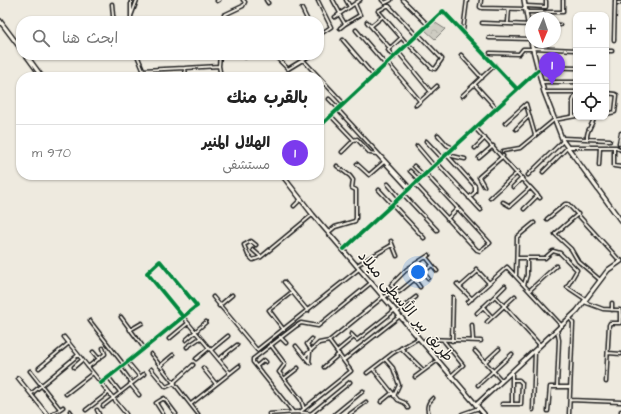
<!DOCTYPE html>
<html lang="ar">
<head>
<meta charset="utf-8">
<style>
	:root { --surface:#fff; --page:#f6f6f6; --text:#222; --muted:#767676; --line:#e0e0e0; --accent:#7c3aed }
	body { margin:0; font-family:"Architects Daughter","Playpen Sans Arabic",sans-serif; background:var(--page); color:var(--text); direction:rtl }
	.controls { position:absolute; right:12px; top:12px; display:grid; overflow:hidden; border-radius:8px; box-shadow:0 1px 3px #0004 }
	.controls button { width:36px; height:36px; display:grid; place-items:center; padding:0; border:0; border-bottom:1px solid var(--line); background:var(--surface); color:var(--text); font:20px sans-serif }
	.compass { position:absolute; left:525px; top:12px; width:36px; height:36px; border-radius:50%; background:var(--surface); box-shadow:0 1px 3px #0004; rotate:182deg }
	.you { position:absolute; left:418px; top:272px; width:14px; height:14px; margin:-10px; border:3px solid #fff; border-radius:50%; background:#1a73e8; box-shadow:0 0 0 6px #1a73e833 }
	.badge { display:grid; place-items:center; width:26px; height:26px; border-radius:50%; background:var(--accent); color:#fff; font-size:13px; font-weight:700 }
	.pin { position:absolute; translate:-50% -33px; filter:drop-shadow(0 1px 2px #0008) }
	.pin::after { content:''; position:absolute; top:21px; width:14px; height:12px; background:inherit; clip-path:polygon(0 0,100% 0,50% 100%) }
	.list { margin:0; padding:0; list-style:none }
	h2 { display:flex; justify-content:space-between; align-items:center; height:52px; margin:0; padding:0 16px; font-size:17px }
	h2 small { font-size:13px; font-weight:400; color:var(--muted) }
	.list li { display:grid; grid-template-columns:26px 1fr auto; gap:12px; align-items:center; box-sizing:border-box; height:56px; padding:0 16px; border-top:1px solid var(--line) }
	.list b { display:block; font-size:15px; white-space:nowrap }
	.list p { margin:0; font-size:13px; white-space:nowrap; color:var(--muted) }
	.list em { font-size:13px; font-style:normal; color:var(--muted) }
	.icon { flex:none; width:22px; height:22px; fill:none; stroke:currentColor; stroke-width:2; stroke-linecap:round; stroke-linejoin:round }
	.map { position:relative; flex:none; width:621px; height:414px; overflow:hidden; direction:ltr }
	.search { position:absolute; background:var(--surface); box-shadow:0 1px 3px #0004; left:16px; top:16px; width:308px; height:44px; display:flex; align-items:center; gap:10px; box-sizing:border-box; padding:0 14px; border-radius:16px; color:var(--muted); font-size:15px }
	.panel { position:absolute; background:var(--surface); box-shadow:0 1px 3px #0004; left:16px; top:72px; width:308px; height:108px; border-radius:16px; direction:rtl }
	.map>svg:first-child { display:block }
</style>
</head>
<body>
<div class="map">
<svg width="621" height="414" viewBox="0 0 621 414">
	<defs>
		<pattern id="forest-crowns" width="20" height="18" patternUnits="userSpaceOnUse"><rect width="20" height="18" fill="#ceccc2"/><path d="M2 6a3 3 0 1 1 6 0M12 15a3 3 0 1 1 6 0" fill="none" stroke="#b0afa6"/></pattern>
	</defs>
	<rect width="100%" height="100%" fill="#eeeadf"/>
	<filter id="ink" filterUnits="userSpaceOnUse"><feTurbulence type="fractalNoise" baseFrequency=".025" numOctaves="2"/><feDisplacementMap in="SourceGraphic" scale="8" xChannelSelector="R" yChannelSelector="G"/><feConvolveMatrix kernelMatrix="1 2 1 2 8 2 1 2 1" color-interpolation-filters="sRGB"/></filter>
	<g filter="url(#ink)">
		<path fill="url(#forest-crowns)" stroke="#75746f" d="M434,22L445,29L435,39L426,31Z"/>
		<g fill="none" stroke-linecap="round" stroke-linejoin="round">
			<g stroke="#1c1c1c" stroke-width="5">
				<path id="minor" d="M266,0L268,3
					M333,0L340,13
					M346,0L350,7
					M382,0L385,3L391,0
					M403,0L428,25
					M481,0L480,7L482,8L525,9
					M217,1L219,0
					M318,1L331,27L319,35
					M618,3H621
					M112,4L113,16L116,21
					M526,6L546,7V1
					M302,9L308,21
					M526,12H563V0
					M339,14L345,24L360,15L355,4
					M224,15L243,6L245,2L243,0
					M131,16L137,0
					M335,17L360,0
					M131,21V0
					M367,22L390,48
					M508,22L509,9
					M482,23L531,25
					M555,25H560
					M371,26L382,17
					M340,28L345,24
					M356,30L386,65
					M463,31L467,0
					M489,38L531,39
					M343,40L374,76
					M614,40L615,0
					M408,45L378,11L387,6H389L417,36
					M409,45L432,68L435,69L442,59L419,35
					M533,48L576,50
					M606,51H612
					M399,53L431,92
					M490,53L519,54L523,49H533
					M137,55L146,77
					M242,55L245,57
					M461,55L482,78
					M394,58L388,50L401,38
					M278,59L288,69L311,55
					M303,60L319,77
					M388,63L420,101
					M219,66L221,77
					M537,67L576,68
					M185,68L219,66L220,55
					M143,70L185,68L186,77
					M319,77L344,104
					M541,82H576
					M475,85L496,108
					M319,88L325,83
					M544,92H576
					M606,93L615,94L617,95L615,112L606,114
					M462,96L495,65
					M329,99L339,109
					M416,105L437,86
					M338,110L410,188
					M331,116L354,140L342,152
					M573,116V101L576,94
					M505,123L526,104L535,135
					M319,127L443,11L517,89
					M475,128L530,188L510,206L503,202
					M516,129L529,116
					M438,135L447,145L453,148
					M562,138L610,140
					M587,139C586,129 593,126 594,117
					M354,140L357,139L370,153L377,154L409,189
					M426,141L442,158
					M619,143L621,133
					M417,146L434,166
					M567,147H616L621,150
					M614,147V166L621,167
					M475,148L485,138
					M503,151L520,148L554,120L576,116
					M446,154L475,186V192L469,198
					M448,155L465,159
					M479,158L493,146
					M437,163L481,210
					M357,164L369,175L384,162
					M599,165L600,147
					M414,166L424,176
					M410,171L419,180
					M543,172L567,148
					M528,175L563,141
					M388,184L400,198
					M415,184L477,250L480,251L490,243L426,174
					M484,186L479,177L503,156
					M513,187L522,178
					M530,187L540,198
					M379,190L424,238
					M404,195L437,230
					M490,198L518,172
					M294,206L301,199
					M524,209L538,195
					M578,214L555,234L571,249L578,261L600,280
					M447,219L458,208
					M547,219L565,204H568L620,261
					M329,232L335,227L355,221L356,218V190L352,188L353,180L350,176L337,166
					M391,241L397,256
					M256,245L251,241L244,245L248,255L253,260L261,257L312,215
					M344,249L538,70
					M253,250L261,257
					M429,255L407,269L391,285L399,292L432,265
					M426,257L437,271
					M517,258H545L553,251L560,253L577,270L567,287L585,299
					M357,265L392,245
					M476,269L489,283
					M423,272L428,278
					M516,275L517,237L534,223
					M414,279L420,287
					M284,282L308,311
					M457,284L472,299
					M524,285L527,275V258
					M460,287L478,271
					M530,290L556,266
					M495,296L505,286
					M213,297L257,350L359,269
					M385,297L394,289
					M468,302L507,267L562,326
					M584,302L603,309L620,310
					M219,306L232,295
					M483,307L492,317
					M612,310V303
					M397,312L416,297
					M477,313L495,296L540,345
					M121,317L144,348
					M183,317L230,373
					M90,321L124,365
					M487,322L515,296
					M472,325L473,340
					M130,330L142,323
					M284,330L269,310L292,292
					M557,330L559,340L557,387
					M351,334L357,340L395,310
					M64,337L126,414
					M280,337L286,343
					M169,339L187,324
					M186,340L206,322
					M443,340L463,365L451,376
					M452,341L453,297
					M423,342L427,339L481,341
					M270,344L285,364L279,372L301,400L304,409
					M296,346L310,363
					M187,347L200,338
					M401,348L422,369
					M211,350L228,336
					M311,350L307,344L312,339
					M337,351L354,337
					M475,351L502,381
					M93,352L99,359
					M608,353L621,354
					M151,354L198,414
					M305,356L319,343L329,341
					M196,359L209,348
					M219,359L237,345
					M385,359L393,368L399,385L394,396
					M344,360L400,316
					M309,362L310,352
					M485,362L499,349
					M130,365L140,377
					M160,366L173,355
					M257,366L264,360L266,362
					M74,367L82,360
					M88,367L105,354L103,348
					M324,367L339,354
					M39,368L69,343
					M121,368L132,383
					M203,368L216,384
					M151,369L166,387L175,383
					M373,369L398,400L405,403L408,408
					M30,371L60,409
					M367,373L393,353L419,338
					M415,377L438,360
					M18,378L47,414
					M110,379L120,392
					M284,379L298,368
					M174,382L193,365
					M606,382L609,325L610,323H620V310
					M101,383C132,359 163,333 194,308L197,306L160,261L147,273L183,317
					M130,384L139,395
					M478,385L512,354
					M31,394L78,355
					M66,394L93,373
					M570,400L621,402
					M381,402L392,393
					M191,404L239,366
					M502,404H521L522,383L519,380H512
					M512,404V373
					M103,406L144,374
					M86,410L108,393
					M97,410L99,414
					M533,410L535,351
					M70,411L72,414
					M548,411L550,387H570
					M293,412L253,362V359L296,326L301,323L318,326L372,282
					M300,412L351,371L329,341L383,297
					M312,413L350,382
					M53,414L63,407
					M163,414L156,403L164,398L176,414
					M269,414L297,412L314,414
					M335,414L363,391
					M350,414L366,402
					M429,414C426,408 428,402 433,398
					M462,414L476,409H480
					M569,414L573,323L570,318
					M621,414V411"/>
			</g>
			<g stroke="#1c1c1c" stroke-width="6">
				<path id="major" d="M524,0L531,40
					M0,21L21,49
					M531,42L544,92L563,141L621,221
					M26,55L42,77
					M282,175L313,215L484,414
					M476,405L577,311L608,270L621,261"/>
			</g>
			<use href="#minor" stroke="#fbf7ec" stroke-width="2"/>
			<use href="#major" stroke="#fbf7ec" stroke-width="3"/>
			<g stroke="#fbf7ec" stroke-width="6">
				<path id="cycleway" d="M319,127L443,11L517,89
					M344,249L538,70
					M101,383C132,359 163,333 194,308L197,306L160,261L147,273L183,317"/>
			</g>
			<use href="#cycleway" stroke="#00873e" stroke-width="4"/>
		</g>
	</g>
	<g text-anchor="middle" stroke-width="3" stroke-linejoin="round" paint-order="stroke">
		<g font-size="15" fill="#1c1c1c" stroke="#fbf7ec">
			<text transform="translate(406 306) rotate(50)" y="5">طريق بير الأسطى ميلاد</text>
		</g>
	</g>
</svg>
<div class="controls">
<button>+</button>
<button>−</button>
<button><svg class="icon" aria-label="locate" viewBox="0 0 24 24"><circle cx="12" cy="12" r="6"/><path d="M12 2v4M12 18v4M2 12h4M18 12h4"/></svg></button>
</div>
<svg class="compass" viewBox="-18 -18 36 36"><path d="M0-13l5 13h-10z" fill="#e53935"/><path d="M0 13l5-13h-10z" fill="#767676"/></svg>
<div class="you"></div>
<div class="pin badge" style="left:552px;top:85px">1</div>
<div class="search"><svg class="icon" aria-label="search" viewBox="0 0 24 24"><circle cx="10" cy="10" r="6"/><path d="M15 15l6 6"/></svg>ابحث هنا</div>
<section class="panel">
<h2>بالقرب منك<small></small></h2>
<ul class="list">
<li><span class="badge">1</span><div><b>الهلال المنير</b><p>مستشفى</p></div><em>970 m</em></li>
</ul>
</section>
</div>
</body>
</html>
